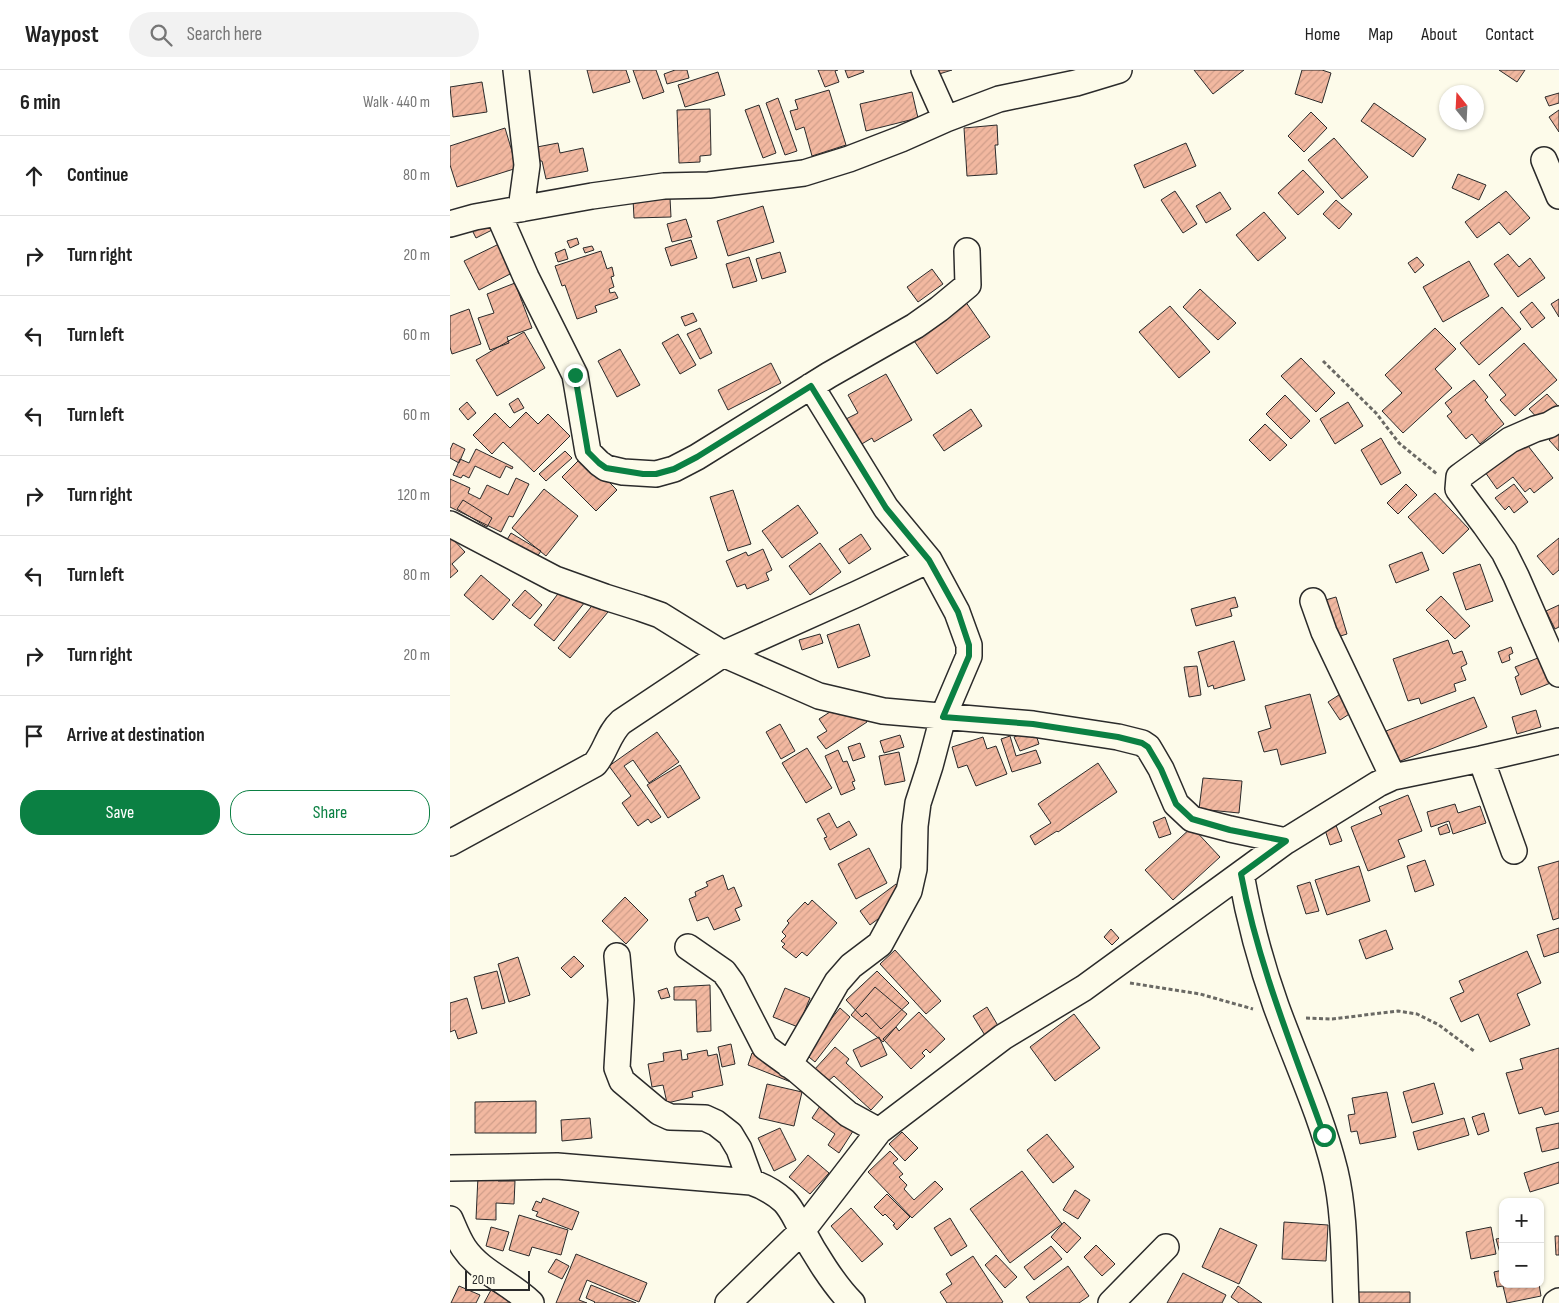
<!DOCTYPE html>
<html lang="en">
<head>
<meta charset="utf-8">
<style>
	:root { --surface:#fff; --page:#f2f2f2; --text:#222; --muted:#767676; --line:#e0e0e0; --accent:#0b8043 }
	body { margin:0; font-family:"Sofia Sans Condensed",sans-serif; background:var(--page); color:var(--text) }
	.controls { position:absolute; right:15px; bottom:15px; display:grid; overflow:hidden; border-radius:10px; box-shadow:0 1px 4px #0004 }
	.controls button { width:45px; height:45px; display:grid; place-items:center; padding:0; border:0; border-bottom:1px solid var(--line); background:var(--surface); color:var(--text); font:25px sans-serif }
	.compass { position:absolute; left:989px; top:15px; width:45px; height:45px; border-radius:50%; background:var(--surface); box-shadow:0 1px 4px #0004; rotate:342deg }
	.scale { position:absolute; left:15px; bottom:12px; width:65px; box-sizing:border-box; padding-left:5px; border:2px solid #2b2b2b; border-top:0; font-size:14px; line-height:18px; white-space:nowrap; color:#2b2b2b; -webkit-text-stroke:4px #fdfbea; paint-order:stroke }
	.stop { position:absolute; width:15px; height:15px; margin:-11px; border:4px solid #0b8043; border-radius:50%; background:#fff }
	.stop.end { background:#0b8043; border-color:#fff; box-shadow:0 1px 5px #0008 }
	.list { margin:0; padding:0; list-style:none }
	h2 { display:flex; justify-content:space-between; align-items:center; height:65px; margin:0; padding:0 20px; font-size:21px }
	h2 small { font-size:16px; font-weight:400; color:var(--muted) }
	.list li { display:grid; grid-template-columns:32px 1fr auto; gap:15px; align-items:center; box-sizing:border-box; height:80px; padding:0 20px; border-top:1px solid var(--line) }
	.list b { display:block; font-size:19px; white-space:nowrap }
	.list em { font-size:16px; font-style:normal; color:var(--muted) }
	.actions { display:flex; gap:10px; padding:15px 20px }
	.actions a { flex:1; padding:11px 0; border:1px solid var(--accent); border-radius:20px; text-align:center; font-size:18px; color:var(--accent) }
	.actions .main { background:var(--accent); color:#fff }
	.icon { flex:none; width:28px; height:28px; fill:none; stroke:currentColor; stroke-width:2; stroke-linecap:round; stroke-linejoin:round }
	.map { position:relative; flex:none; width:1109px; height:1233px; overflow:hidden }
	header { display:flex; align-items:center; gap:30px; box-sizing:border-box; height:70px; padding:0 25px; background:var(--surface); border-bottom:1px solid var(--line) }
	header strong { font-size:24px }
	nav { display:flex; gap:28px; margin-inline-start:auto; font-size:18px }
	.search { width:350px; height:45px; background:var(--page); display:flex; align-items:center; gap:12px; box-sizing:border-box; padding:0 18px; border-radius:28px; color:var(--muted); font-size:19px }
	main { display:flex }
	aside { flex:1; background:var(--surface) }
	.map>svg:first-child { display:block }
</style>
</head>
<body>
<header>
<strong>Waypost</strong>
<div class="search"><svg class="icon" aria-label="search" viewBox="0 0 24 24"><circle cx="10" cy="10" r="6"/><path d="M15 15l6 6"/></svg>Search here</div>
<nav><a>Home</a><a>Map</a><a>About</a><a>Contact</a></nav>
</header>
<main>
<aside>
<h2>6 min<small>Walk · 440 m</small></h2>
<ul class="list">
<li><svg class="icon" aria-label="ahead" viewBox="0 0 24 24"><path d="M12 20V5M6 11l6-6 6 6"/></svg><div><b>Continue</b></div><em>80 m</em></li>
<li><svg class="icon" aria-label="right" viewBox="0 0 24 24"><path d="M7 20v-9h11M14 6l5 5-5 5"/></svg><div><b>Turn right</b></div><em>20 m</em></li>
<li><svg class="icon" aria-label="left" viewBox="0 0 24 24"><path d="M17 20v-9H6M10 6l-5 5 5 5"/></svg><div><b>Turn left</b></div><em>60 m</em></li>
<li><svg class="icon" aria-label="left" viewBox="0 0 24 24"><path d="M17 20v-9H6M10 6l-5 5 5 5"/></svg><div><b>Turn left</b></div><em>60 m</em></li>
<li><svg class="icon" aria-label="right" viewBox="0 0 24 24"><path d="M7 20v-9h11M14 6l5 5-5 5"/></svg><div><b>Turn right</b></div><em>120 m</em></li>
<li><svg class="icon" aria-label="left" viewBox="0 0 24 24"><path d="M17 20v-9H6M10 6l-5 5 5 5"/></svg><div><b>Turn left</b></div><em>80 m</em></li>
<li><svg class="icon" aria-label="right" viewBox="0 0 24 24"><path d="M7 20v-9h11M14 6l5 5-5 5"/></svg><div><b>Turn right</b></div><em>20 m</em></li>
<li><svg class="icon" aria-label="arrive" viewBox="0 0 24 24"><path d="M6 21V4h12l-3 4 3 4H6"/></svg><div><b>Arrive at destination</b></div></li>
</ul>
<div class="actions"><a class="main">Save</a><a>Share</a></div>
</aside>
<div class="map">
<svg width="1109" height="1233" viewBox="0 0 1109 1233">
	<defs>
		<pattern id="building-hatch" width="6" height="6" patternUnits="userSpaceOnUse" patternTransform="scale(1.25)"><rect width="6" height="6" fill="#f2b8a0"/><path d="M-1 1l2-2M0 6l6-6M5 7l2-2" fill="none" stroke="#d09e8a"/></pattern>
	</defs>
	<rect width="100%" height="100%" fill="#fdfbea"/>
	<path fill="url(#building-hatch)" stroke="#2b2b2b" d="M137,0H176L180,12L143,23Z
		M183,0H206L214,22L193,29Z
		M225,0H237L239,8L217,14L214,4Z
		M368,0H388L385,1L389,12L375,17Z
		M395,0H413L414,2L398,8Z
		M485,0H502L486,5Z
		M744,0H794L763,24Z
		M852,0H872L881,3L872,33L845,24Z
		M1049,0H1075L1067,12Z
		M268,2L275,25L235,37L228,15Z
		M32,12L37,42L3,47L0,17Z
		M379,20L396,75L362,86L354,57L346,60L340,41L348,39L345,30Z
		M462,22L468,48L416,61L410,34Z
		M1109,23V33L1099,36L1095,27Z
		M328,28L347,81L335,85L316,33Z
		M924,33L976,69L963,87L911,51Z
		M309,35L326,83L313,88L295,40Z
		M260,39L261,85L250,86V92L229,93L227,40Z
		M1109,40V62L1099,47Z
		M861,42L877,58L854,82L838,66Z
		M547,55L548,75H545L547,104L517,106L514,58Z
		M55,58L67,98L7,117L0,95V76Z
		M884,68L918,107L892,129L858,90Z
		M108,73L110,83L133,78L138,101L96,109L92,91H90L87,77Z
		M736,73L746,96L694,118L684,95Z
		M853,100L874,122L848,145L828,123Z
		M1008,104L1036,115L1029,130L1002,118Z
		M725,121L747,154L733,163L711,130Z
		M1056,121L1080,148L1060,165L1049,152L1027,168L1015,152Z
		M770,122L781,139L756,153L746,136Z
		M220,128L221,147L184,148L183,129Z
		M886,130L902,144L889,159L873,144Z
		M313,136L324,172L278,186L267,151Z
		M814,142L836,168L808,191L786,165Z
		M38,148L44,159L26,168L20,156Z
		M236,149L242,167L222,172L217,154Z
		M127,168L129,174L120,178L117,171Z
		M241,170L247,188L221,196L215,178Z
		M49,174L64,202L29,220L14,191Z
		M142,176L144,180L135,183L133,178Z
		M115,179L118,189L108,192L105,183Z
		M151,181L157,199L162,197L164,206L161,207L164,217L159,219L160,223L165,222L168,228L145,236L147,242L127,249L115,215L112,216L105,196Z
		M330,182L336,202L312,209L306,189Z
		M1058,184L1069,197L1080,188L1095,208L1068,227L1044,194Z
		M299,187L307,211L283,218L276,194Z
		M967,187L974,195L965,203L958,193Z
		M1019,191L1039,226L993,252L973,217Z
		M482,199L493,214L468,232L457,217Z
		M65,213L82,258L57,267L59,273L40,280L28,248L44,243L37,224Z
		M750,219L786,253L768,270L733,237Z
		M513,228L540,267L487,304L460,265Z
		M1109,229V247L1101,234Z
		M1082,232L1095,248L1082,258L1070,242Z
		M720,236L760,282L729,308L689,262Z
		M1052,237L1071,259L1029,295L1010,273Z
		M19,239L31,274L2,284L0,277V246Z
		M243,243L247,251L235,256L231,247Z
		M250,258L262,283L250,289L237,264Z
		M985,258L1006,279L985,299L1002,318L953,363L932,341L952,323L935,305Z
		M74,262L95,298L47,326L26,290Z
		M228,264L246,295L230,304L212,273Z
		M1074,273L1107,310L1065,346L1050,330L1056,325L1039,305Z
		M170,279L190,315L167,327L148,291Z
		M851,288L885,323L866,342L831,306Z
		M321,293L331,313L278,340L268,320Z
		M436,304L462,350L424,372L422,368L410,375L396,349L408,343L398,325Z
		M1024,310L1038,327L1035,330L1054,354L1030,374L1022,364L1016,369L997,346L1002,342L995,333Z
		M1097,324L1108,336L1090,351L1079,339Z
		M835,325L860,351L841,369L816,344Z
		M68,328L74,338L64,343L59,334Z
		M17,332L26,343L18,350L9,339Z
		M898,332L913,356L885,374L870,349Z
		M521,339L532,356L494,381L483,365Z
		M76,342L88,354L98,344L120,366L84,402L53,372L42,384L23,365L45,343L60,358Z
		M815,354L837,375L820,391L799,370Z
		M1109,361V381L1099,370Z
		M931,368L951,403L931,415L911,380Z
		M1075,372L1103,408L1084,423L1080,418L1075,422L1063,407L1047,419L1035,402Z
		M3,373L15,379L9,393L0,388V380Z
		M26,379L63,397L62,399L56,396L50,408L25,396L19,408L13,405L11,408L3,405L10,389L19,393Z
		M115,381L122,388L96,411L89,404Z
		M133,386L167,420L146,441L112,407Z
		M66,408L79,414L63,447L59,446L51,462L0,437V409L20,418L18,423L30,429L37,415L58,425Z
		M956,414L967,425L948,444L937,433Z
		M1064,414L1078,432L1064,443L1059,436L1055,440L1045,428Z
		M94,419L128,446L96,486L62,458Z
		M283,420L301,474L278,481L260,427Z
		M985,423L1019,459L993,484L958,447Z
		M13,430L42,448L37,457L7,439Z
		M348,435L368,463L332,488L312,461Z
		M61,463L91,481L84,491L55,473Z
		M411,464L421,479L399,494L389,479Z
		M0,466L15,482L2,494L8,501L0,508Z
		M1109,468V500L1103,505L1087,486Z
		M370,473L391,502L360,525L339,496Z
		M313,479L322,500L316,503L319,510L297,519L295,514L287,517L276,491L296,482L298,486Z
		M972,482L979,500L946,513L939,495Z
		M1030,494L1043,531L1016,540L1003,503Z
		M31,505L60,530L43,550L14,525Z
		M114,516L135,532L104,571L84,555Z
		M75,520L92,535L80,549L62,535Z
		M991,526L1020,556L1005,569L976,540Z
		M785,527L788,537L780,539L782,546L746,556L741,539Z
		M886,527L897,564L884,568L872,531Z
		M145,532L158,542L120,588L108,578Z
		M1109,535V557L1105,559L1096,541Z
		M409,554L420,586L388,598L377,565Z
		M370,564L373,573L352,580L349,570Z
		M998,570L1003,584L1012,581L1017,594L1011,597L1016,610L1004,614L1006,621L971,634L969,628L958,631L943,589Z
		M784,571L795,610L764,619L763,615L758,617L748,582Z
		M1061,577L1063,583L1059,585L1060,590L1052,593L1048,582Z
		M1093,586L1103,612L1071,625L1065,607L1069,605L1065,597Z
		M747,596L751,625L739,627L734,597Z
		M892,623L904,641L890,650L878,632Z
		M860,624L876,683L831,695L827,679L814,682L808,662L821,658L815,636Z
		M1024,627L1037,657L948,692L936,661Z
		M394,633L410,641L417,652L376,679L367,667L377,661L369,649Z
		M1086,640L1091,657L1067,664L1062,647Z
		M330,654L345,681L331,689L316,662Z
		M584,659L589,674L570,681L564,667Z
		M207,662L229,692L199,713L183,690L174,696L211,747L201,753L198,749L188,756L172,733L181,726L159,696Z
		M450,665L454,677L434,683L430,671Z
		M560,666L566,686L586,680L591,693L562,702L551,669Z
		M533,667L537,679L546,676L557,704L526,716L517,695L508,698L502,677Z
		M410,673L415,687L403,691L398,677Z
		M357,678L382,718L356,733L332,693Z
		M388,680L393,692L397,691L405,711L402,712L405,719L391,725L375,686Z
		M449,682L455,711L435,715L429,686Z
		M648,693L667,722L608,762L607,761L585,775L580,766L601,753L588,734Z
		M230,695L250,728L218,748L197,715Z
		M753,708L792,711L789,743L749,739Z
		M958,725L972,761L948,770L955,787L918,801L901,757L932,744L929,737Z
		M1005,734L1008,743L1030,736L1036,753L1003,764L999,751L981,757L977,742Z
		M379,743L387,758L399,751L407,765L380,780L374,768L377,767L367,749Z
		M715,747L721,764L709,768L703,752Z
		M884,750L892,771L880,775L873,754Z
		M997,754L1000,762L990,765L988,758Z
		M742,757L770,787L723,830L695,800Z
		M419,778L437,813L406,829L388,794Z
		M975,790L984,815L965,822L957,796Z
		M1109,791V848L1103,850L1088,797Z
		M909,796L920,831L877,845L865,810Z
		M273,805L278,820L284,817L292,836L285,839L290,850L264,860L258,847L247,851L239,829L246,826L245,822L258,816L256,812Z
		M860,812L869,841L856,844L847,816Z
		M446,814L456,828L420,855L410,841Z
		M175,827L198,850L176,874L152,851Z
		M362,830L387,853L357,886L352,882L346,888L332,877L335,874L331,871L336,866L332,862L339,853L337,851L355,832L358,835Z
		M1109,858V882L1094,887L1087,865Z
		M661,859L669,868L662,875L654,867Z
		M936,860L943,879L916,889L909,870Z
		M445,880L491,931L476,944L430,894Z
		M1077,881L1091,913L1067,924L1080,955L1040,972L1028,944L1011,952L1000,928L1014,922L1009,911Z
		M124,886L134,896L121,908L111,898Z
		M68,887L80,925L59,932L48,894Z
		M47,901L55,933L32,939L24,907Z
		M427,901L459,933L431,959L416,943L412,947L396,930Z
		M260,915L261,961L247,962L246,930H224V917Z
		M425,917L457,944L433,972L401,945Z
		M217,918L220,927L211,929L208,921Z
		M335,918L360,928L348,957L323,947Z
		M17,928L27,963L8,969L5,960L0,962V933Z
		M537,937L550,959L536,967L523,946Z
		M390,938L400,947L365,992L354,983Z
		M469,942L495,969L480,983L476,979L472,983L475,986L461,999L433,969L446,957L449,961Z
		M624,944L650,978L605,1011L580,977Z
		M429,967L437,985L411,997L403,980Z
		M281,974L285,994L272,997L268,977Z
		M385,977L399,989L396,993L433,1027L421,1040L384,1006L377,1012L364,1000Z
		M1109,978V1041L1095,1045L1092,1037L1069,1044L1056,1003L1073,999L1070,989Z
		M231,980L232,990L238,989L237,984L257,980L258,986L267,984L273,1015L242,1022L243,1027L217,1033L213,1015L202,1017L198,994L214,991L213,983Z
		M302,983L371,1010L366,1022L298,995Z
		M984,1013L993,1044L962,1053L953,1022Z
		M317,1014L352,1022L344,1056L309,1048Z
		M937,1022L946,1067L910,1074L907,1061L901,1062L898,1045L905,1044L902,1028Z
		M86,1031V1063H25V1032Z
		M370,1036L405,1058L389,1083L378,1075L385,1064L362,1048Z
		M1034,1043L1039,1061L1028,1065L1022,1047Z
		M140,1048L142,1068L112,1071L111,1050Z
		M1014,1048L1019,1065L968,1080L963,1062Z
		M1109,1053V1078L1092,1082L1086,1058Z
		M330,1058L346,1090L324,1101L308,1068Z
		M452,1062L468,1078L455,1091L439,1074Z
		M597,1064L624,1097L603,1113L577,1080Z
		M440,1081L448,1089L443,1093L453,1104L449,1107L457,1115L454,1119L464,1130L485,1111L493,1119L462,1148L418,1102Z
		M358,1085L379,1103L360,1124L339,1107Z
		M1109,1092V1113L1080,1122L1074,1103Z
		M572,1101L612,1154L560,1193L520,1139Z
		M28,1106L49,1107L48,1111H65L64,1134L46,1133V1150L26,1149Z
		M625,1120L640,1130L628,1149L613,1140Z
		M437,1124L460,1147L447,1160L443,1155L445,1154L435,1144L433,1146L424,1137Z
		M93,1128L129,1142L122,1160L86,1146L88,1142L82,1140L86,1131L91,1133Z
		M401,1138L433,1174L412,1192L381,1156Z
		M69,1145L118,1160L111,1185L82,1177L79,1186L59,1180Z
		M500,1148L517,1176L501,1186L484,1158Z
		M614,1152L631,1168L617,1183L601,1167Z
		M834,1152L878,1155L876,1191L832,1189Z
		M41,1157L59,1162L53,1181L36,1176Z
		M1041,1157L1046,1184L1021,1189L1016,1162Z
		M770,1158L807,1175L789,1214L752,1197Z
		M1105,1166H1109V1185H1106Z
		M1053,1168V1182L1050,1183L1046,1169Z
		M646,1175L665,1194L652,1206L634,1187Z
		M601,1176L612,1189L584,1210L574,1197Z
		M126,1184L197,1213L189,1232L137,1210L129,1230L137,1233H106Z
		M546,1185L567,1207L555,1218L535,1195Z
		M523,1186L553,1232L551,1233H497L490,1222L502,1214L496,1204Z
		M106,1189L119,1196L112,1209L98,1202Z
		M618,1196L639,1226L629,1233H580L576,1227Z
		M1053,1200V1214H1089L1091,1226L1057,1233L1053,1216L1047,1217L1044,1202Z
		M733,1203L776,1225L772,1233H717Z
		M141,1215L186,1233H144L145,1232L136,1228Z
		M9,1216L30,1225L26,1233H1Z
		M788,1216L812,1233H789L781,1227Z
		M41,1220L64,1233H34Z
		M908,1222H960V1233H908Z"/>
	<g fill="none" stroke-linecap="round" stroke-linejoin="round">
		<g stroke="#2b2b2b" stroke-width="28">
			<path id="minor" d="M66,0L77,95L71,139
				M474,0L496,49
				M1094,90L1109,126
				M48,143L76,207L125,305L138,382L149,393L156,398L173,402L206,404L224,399L247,387L379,305L465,256L489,239L518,215L517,181
				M0,154L25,147L142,126L214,116L259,115L354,103L399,89L451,69L496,49L549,29L626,13L669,0
				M1109,349L1099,355L1085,359L1060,370L1013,404L1009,407L1008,419L1035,455L1054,482L1066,506L1109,604
				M0,454L105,509L155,527L190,538L210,545L273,584L369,626L433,641L583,654L668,667L692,673L698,677L701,682L711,699L726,734L742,749L780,759L836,771
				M863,531L874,562L943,707
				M1031,689L1064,781
				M0,773L145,694C156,681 158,664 171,652L273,584L407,524L479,490
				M791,804C799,849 811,894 826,936C846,991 871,1044 885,1101C895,1143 894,1189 896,1233
				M238,877L274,902L282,913L315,977L348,1001L398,1044L429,1061
				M167,886L171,930L167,998L172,1011L209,1042L220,1047L255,1048L266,1053L280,1064L289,1079L301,1112
				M339,995L387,912L401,896L430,874L459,821L464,799L465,756L468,733L480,696L493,647L519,586V575L507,542L479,490L436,438L361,316
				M0,1098L107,1096L301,1112C313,1116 324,1122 334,1131C342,1139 346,1150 352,1160C364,1183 384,1215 402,1233
				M0,1149C4,1158 8,1169 14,1178C30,1202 61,1213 81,1233
				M278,1233L352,1161L429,1061L553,967L634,918L836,771L928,714L943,707L1031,689L1109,671
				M661,1233L716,1177
				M1106,1233L1109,1231"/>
		</g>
		<path stroke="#6a6964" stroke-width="3" stroke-dasharray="4 2.5" stroke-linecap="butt" d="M873,291L926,343L949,373L987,404
			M680,913L750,924L803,939
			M856,948L882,949L948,941L967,944L989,955L1024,981"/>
		<use href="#minor" stroke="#fdfbea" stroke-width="25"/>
	</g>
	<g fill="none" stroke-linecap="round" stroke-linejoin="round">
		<path stroke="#0b8043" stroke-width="6" d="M125,305L138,382L149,393L156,398L193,404H206L224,399L247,387L361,316L436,438L479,490L508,542L519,575V586L493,647L583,654L668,667L692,673L698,677L711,699L726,734L742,749L780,760L836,771L791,804C808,894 843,979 874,1065"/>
	</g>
</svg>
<div class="controls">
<button>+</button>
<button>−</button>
</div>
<svg class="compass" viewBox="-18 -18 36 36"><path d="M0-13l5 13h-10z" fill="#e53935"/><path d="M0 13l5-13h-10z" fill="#767676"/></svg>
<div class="scale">20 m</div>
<div class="stop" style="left:874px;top:1065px"></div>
<div class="stop end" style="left:125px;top:305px"></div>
</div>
</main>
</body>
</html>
